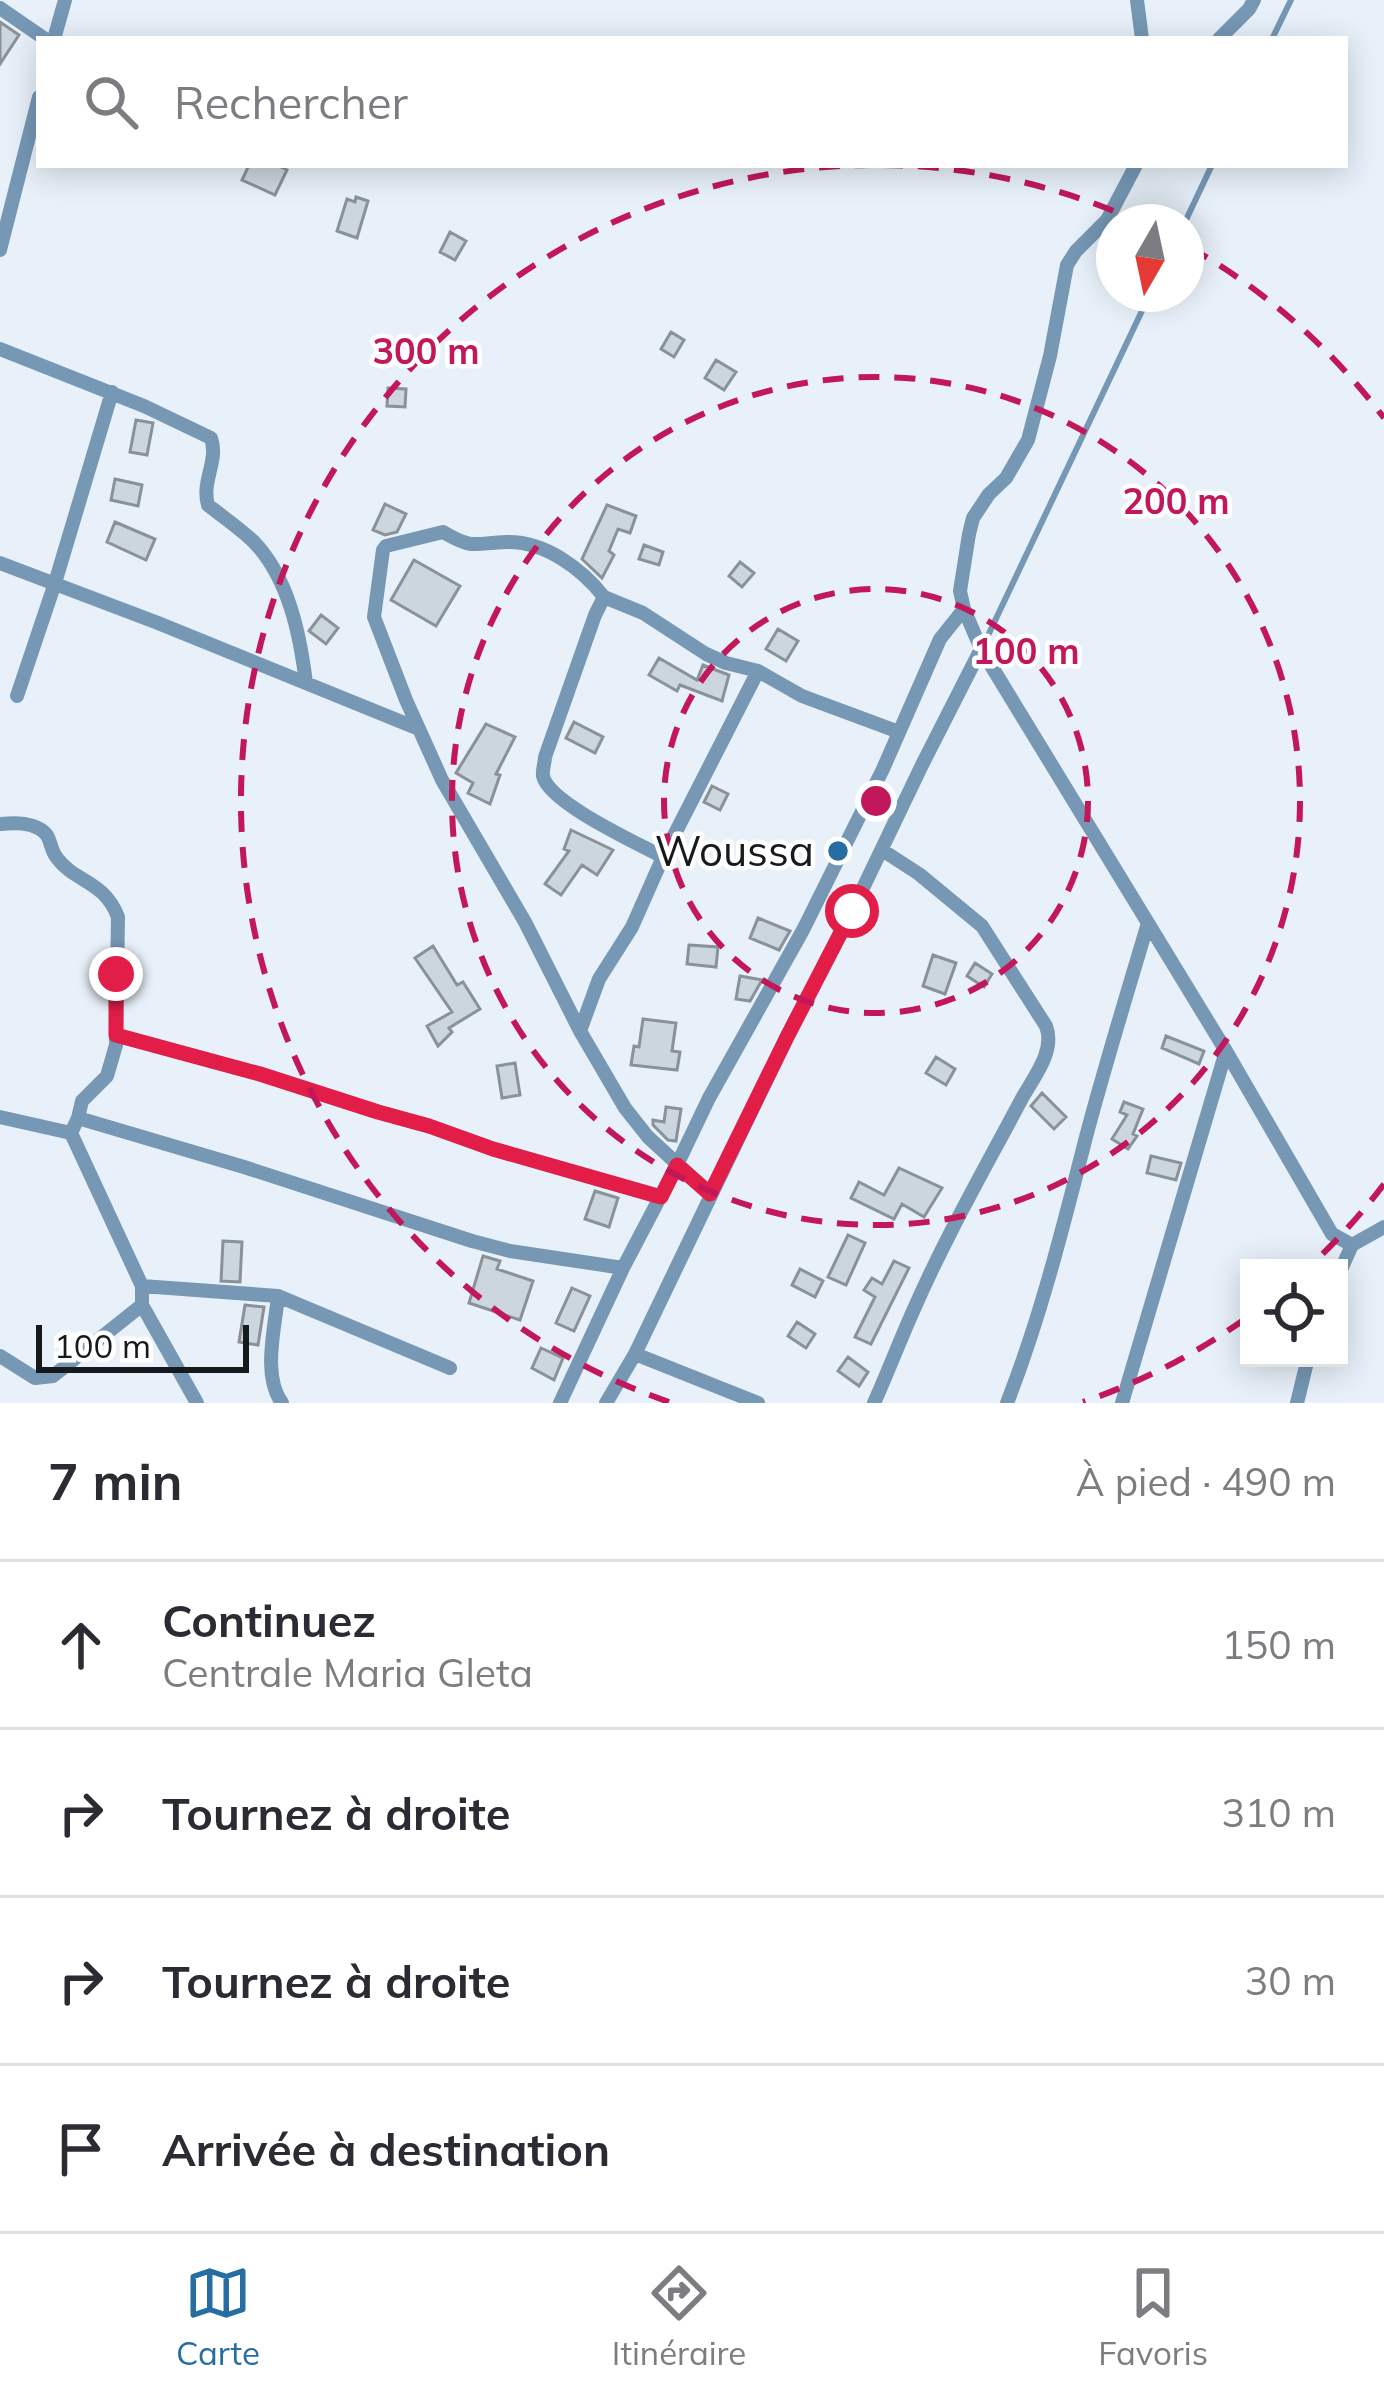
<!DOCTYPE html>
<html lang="fr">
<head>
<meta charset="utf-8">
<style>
	:root { --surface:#fff; --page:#f7f7f7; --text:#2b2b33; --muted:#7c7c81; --line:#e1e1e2; --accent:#266ea2 }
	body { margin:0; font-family:Mulish,sans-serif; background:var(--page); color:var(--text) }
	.controls { position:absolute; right:36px; bottom:36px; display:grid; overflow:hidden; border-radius:0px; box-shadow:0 6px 30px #0003 }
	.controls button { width:108px; height:108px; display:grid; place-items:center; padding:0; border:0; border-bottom:3px solid var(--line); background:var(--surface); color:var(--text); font:60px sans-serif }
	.compass { position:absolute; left:1096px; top:204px; width:108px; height:108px; border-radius:50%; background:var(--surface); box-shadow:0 6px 30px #0003; rotate:189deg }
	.scale { position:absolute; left:36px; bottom:30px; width:213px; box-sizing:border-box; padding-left:12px; border:6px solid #161a1c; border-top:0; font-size:33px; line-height:42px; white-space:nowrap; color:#161a1c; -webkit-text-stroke:9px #fff; paint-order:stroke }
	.stop { position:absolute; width:36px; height:36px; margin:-27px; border:9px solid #e11d48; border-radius:50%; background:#fff }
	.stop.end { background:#e11d48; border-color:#fff; box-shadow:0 3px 12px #0008 }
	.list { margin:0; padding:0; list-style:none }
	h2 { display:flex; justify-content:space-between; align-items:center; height:156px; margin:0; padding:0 48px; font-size:51px }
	h2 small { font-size:39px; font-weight:400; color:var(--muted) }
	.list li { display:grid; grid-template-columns:78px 1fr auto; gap:36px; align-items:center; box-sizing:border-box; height:168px; padding:0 48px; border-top:3px solid var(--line) }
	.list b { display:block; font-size:45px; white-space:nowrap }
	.list p { margin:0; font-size:39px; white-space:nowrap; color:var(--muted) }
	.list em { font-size:39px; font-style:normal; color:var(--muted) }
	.icon { flex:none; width:66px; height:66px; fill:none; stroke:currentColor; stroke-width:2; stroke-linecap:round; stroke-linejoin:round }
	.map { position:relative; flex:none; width:1384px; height:1403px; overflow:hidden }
	.search { position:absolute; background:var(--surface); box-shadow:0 6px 30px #0003; left:36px; right:36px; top:36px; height:132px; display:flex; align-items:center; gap:30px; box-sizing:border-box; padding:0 42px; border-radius:0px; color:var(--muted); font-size:45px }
	.sheet { height:828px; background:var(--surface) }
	nav { display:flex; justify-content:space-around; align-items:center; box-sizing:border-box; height:168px; border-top:3px solid var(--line); background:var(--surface); font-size:33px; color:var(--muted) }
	nav a { display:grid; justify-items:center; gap:6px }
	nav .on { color:var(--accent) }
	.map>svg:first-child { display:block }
</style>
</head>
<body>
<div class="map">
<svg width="1384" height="1403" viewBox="0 0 1384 1403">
	<rect width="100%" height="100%" fill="#e8f1fa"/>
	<path fill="#ccd6de" stroke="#899199" stroke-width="3" d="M0,22L19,35L0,64Z
		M249,165H277L287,170L275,195L242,180Z
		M356,197L368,201L357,238L337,231L347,199L355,202Z
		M450,232L466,241L455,260L440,252Z
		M671,332L684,340L674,357L661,349Z
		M716,360L736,372L724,390L705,378Z
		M388,388L406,389L405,407L387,406Z
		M136,420L153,423L147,455L130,452Z
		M115,479L142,485L138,506L111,500Z
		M385,504L406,514L397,532L385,535L373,530Z
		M607,505L636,516L630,533L618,529L609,551L614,555L602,578L582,559Z
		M115,522L155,539L146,560L107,542Z
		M644,545L663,552L659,565L639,559Z
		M414,560L460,586L436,626L391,600Z
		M740,562L754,573L742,587L729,576Z
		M321,615L338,628L326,644L309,631Z
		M778,629L798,641L786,661L766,649Z
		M659,658L697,680L703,665L729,675L722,701L680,685L677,691L649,675Z
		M574,722L603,737L595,753L566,738Z
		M486,724L515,737L496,774L500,775L490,804L468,793L473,783L456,773Z
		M712,786L728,794L720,810L704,802Z
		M571,830L613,850L597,875L582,865L561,895L545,884L569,851L564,849Z
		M758,918L790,931L779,950L750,938Z
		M689,945L718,947L716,967L687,964Z
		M433,946L457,985L463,982L480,1009L449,1028L452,1032L438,1046L427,1026L452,1012L415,958Z
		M933,955L956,963L945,994L923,986Z
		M975,963L992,974L984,987L967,976Z
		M740,976L762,980L750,1001L736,999Z
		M643,1019L676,1023L672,1051L680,1052L677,1070L631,1065L634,1046L639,1047Z
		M1166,1036L1204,1051L1199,1064L1162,1048Z
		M936,1057L955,1069L946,1085L926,1073Z
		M515,1063L520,1095L502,1098L497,1066Z
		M1042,1093L1066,1117L1054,1129L1031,1106Z
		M1124,1102L1143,1109L1133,1134L1137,1136L1128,1149L1112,1139L1127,1115L1120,1112Z
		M666,1107L681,1109L676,1141L668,1140L653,1125V1120L664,1122Z
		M1151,1156L1181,1163L1176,1180L1147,1173Z
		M899,1168L942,1188L924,1217L902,1204L894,1219L851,1198L859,1182L884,1195Z
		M595,1191L618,1198L609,1227L585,1219Z
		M848,1235L865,1243L846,1285L828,1277Z
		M223,1241L242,1242L240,1282L221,1281Z
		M483,1256L500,1261L497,1269L533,1281L520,1320L469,1303Z
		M894,1261L909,1268L871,1344L855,1337L875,1297L864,1290L872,1278L882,1284Z
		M800,1269L823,1281L815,1297L792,1285Z
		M572,1288L590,1296L574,1331L556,1323Z
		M245,1305L264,1307L258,1345L239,1342Z
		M797,1322L815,1334L806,1348L788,1336Z
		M541,1348L563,1358L554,1380L532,1368Z
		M848,1357L868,1372L859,1386L838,1371Z"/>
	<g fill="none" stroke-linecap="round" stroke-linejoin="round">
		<path stroke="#7698b5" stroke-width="6" d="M1272,39L1291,0
			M1185,222L1212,165
			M983,646L1150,294"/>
		<path stroke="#7698b5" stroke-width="14" d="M1137,0L1142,39
			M0,8L45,39
			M54,39L65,0
			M1219,39L1249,9L1254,0
			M1136,165L1107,220L1076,251L1067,265L1050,356L1028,440L1006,478L989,494L973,518L969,534L960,591L964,609L981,649L1226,1051L1332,1234L1352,1245
			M0,250L39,97
			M0,349L144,406L211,438C219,461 201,481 208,505C223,517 239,528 253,541C289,578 300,635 306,683
			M0,563L158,623L419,729
			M604,597C582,569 545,541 507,542C473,543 474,550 443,532L386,546L383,550L374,617L406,700L442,780L525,922L580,1031L625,1108L648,1137L710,1194
			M17,696L55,583L112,392
			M0,824C12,823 26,822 38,828C53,835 48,847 57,858C74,882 104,880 118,917L116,1045L107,1076L82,1101L78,1118L71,1133
			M663,857C637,843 549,803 543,776C542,772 545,761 545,757L595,615L604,597L643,613L706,654L726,663L758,671L802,696L899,732
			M580,1031L599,979L632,927L663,857L758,671
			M116,1035L260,1074L378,1112L429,1126L493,1149L661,1197
			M0,1117L71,1133
			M78,1118L244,1167L472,1241L510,1251L623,1268
			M71,1133L142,1286V1305L197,1403
			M1339,1274L1352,1245L1384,1227
			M142,1286L278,1296L450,1368
			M278,1296C275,1328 262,1376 282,1403
			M635,1354L758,1403
			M0,1356L35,1378L53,1376L142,1305
			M560,1403L623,1268L677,1165L709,1098L803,930L883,769L940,639L964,609
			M606,1403L635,1354L787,1037L852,911L922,765L981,649
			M874,1403C888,1372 900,1340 914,1309C945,1238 984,1170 1020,1102C1032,1079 1056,1052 1046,1026L982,926L919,874L882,850
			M1007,1403C1041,1316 1063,1227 1086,1137C1105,1065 1127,994 1148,923
			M1122,1403L1226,1051
			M1297,1403L1308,1358"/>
	</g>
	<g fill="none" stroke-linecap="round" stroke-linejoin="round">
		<path stroke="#e11d48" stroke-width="15" d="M116,974V1035L260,1074L378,1112L429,1126L493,1149L661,1197L677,1165L710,1194L787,1037L852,911"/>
	</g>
	<g fill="none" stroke="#c2185b" stroke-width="6" stroke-dasharray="21 15">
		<circle cx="876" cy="801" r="212"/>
		<circle cx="876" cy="801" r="424"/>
		<path d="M1384 1184A636 636 0 0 1 1310 1266M1245 1319A636 636 0 0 1 1083 1402M669 1402A636 636 0 0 1 870 165M882 165A636 636 0 0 1 1135 220M1189 247A636 636 0 0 1 1384 418"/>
	</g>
	<circle fill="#266ea2" stroke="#fff" stroke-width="4.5" cx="838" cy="851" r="12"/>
	<g text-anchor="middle" stroke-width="9" stroke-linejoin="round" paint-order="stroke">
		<g font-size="42" fill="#161a1c" stroke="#fff" text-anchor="end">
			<text x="814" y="866">Woussa</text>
		</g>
	</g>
	<circle cx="876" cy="801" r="18" fill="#c2185b" stroke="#fff" stroke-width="6"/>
	<g font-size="36" text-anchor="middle" font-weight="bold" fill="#c2185b" stroke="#fff" stroke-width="9" stroke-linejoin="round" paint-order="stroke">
		<text x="426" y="364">300 m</text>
		<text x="1176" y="514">200 m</text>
		<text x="1026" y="664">100 m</text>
	</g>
</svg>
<div class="controls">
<button><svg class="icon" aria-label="locate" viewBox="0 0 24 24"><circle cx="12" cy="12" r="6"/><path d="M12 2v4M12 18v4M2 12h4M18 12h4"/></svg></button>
</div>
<svg class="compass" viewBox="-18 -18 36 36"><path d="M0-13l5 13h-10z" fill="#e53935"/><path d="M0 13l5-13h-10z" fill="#7c7c81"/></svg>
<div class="scale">100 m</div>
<div class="stop" style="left:852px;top:911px"></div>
<div class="stop end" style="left:116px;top:974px"></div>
<div class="search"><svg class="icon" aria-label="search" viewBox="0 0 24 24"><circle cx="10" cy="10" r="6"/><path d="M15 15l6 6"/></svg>Rechercher</div>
</div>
<section class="sheet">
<h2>7 min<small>À pied · 490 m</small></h2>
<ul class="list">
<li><svg class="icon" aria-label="ahead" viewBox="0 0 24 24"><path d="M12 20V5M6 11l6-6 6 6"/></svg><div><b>Continuez</b><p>Centrale Maria Gleta</p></div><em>150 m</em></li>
<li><svg class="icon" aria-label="right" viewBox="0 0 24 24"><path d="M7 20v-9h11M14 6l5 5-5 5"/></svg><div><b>Tournez à droite</b></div><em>310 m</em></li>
<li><svg class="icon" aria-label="right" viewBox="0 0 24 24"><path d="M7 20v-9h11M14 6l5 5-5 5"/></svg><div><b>Tournez à droite</b></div><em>30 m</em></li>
<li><svg class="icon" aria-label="arrive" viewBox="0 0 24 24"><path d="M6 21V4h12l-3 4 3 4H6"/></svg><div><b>Arrivée à destination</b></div></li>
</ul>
</section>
<nav>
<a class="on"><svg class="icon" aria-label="map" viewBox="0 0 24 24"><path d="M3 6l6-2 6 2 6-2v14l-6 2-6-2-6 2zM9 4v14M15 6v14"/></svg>Carte</a>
<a><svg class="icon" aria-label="directions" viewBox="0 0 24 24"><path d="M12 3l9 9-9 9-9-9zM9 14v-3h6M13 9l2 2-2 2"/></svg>Itinéraire</a>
<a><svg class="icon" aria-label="saved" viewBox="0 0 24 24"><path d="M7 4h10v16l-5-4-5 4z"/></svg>Favoris</a>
</nav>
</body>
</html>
